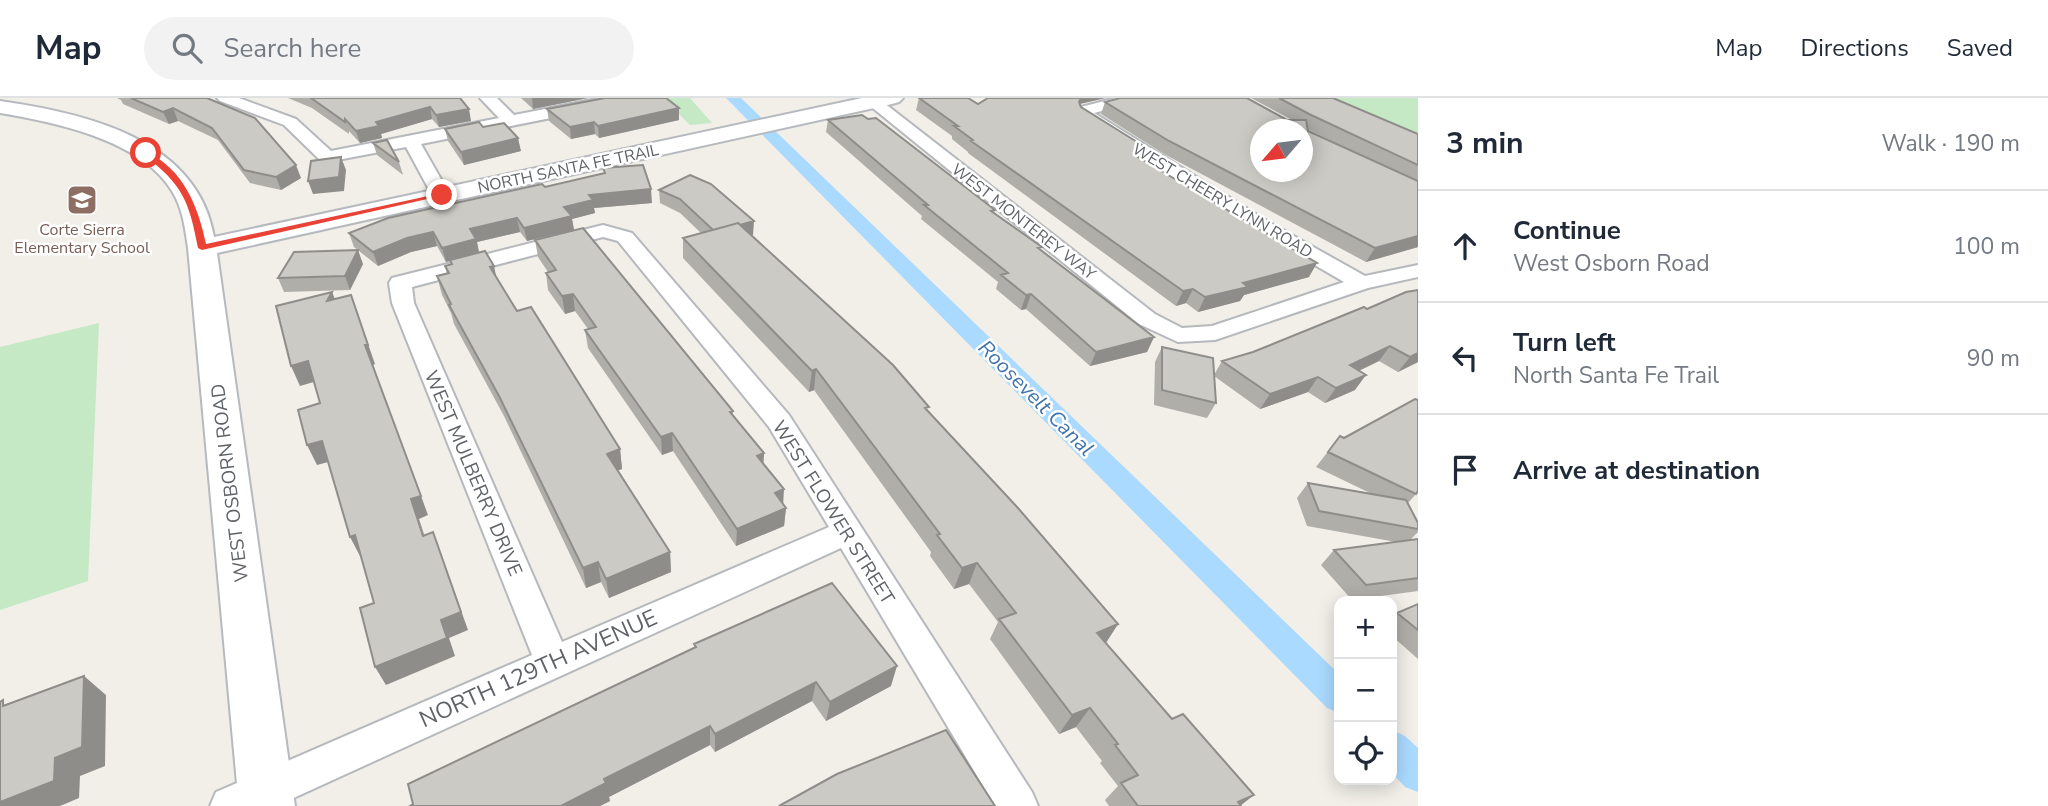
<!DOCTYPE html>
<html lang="en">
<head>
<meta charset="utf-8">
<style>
	:root { --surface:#fff; --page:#f2f2f3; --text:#1f2937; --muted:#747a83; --line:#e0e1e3 }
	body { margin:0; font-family:"Nunito Sans",sans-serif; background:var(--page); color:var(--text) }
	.controls { position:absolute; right:21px; bottom:21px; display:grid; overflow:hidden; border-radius:14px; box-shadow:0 4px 18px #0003 }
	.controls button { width:63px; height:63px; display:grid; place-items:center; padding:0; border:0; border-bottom:2px solid var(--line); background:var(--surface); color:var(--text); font:35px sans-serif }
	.compass { position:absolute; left:1250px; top:21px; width:63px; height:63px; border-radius:50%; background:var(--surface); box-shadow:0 4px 18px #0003; rotate:242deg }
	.stop { position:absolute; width:21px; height:21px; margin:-16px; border:5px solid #ea4335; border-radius:50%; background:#fff }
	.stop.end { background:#ea4335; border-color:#fff; box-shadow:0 2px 7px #0008 }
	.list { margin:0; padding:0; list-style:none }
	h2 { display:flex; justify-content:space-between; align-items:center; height:91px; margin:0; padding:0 28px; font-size:30px }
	h2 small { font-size:23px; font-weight:400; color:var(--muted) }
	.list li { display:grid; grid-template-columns:46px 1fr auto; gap:21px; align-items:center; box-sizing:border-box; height:112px; padding:0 28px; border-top:2px solid var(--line) }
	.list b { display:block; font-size:26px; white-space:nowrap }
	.list p { margin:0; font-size:23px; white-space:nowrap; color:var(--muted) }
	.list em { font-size:23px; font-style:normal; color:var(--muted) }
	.icon { flex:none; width:38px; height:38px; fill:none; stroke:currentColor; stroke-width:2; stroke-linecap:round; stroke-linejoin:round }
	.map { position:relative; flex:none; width:1418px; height:708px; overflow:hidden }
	header { display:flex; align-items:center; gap:42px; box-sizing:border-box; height:98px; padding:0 35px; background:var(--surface); border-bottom:2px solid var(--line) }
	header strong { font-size:33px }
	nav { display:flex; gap:38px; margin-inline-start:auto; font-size:24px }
	.search { width:490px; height:63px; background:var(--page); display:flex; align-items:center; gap:18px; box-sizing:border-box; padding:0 24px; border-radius:38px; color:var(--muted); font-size:26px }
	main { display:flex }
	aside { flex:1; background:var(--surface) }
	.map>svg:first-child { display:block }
</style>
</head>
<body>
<header>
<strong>Map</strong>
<div class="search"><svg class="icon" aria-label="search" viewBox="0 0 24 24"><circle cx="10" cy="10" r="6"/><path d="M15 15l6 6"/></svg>Search here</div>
<nav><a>Map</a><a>Directions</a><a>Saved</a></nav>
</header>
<main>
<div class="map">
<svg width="1418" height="708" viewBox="0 0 1418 708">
	<rect width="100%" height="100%" fill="#f1efe8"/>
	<path fill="#c5e8c5" d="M645,0H690L712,25L690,27L667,4Z
		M1324,0H1418V42Z
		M99,225L88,483L0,512V249Z"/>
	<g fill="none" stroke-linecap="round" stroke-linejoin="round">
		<path fill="#aadaff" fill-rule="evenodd" d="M726,0H741L1339,576V615L1327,610Z
			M1392,632L1405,638L1418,650V694L1405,689L1392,675Z"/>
		<g stroke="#b5b8bc" stroke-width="4">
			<path id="street" d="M217,0H239L296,21L331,53L499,20L480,0H497L514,17L602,0H622L606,9L421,46L450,97L441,103L432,97L406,49L327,64L321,63L284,27L220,3Z
				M871,0L879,1L1155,216L1182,230L1212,228L1344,184L1253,131L1079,20L1077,17L1081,9L1116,0H1143L1140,3L1094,15L1267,123L1365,178L1418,167V179L1368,190L1215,242L1178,244L1139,226L869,7L866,4Z
				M603,127L632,135L789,317L1032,694L1038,708H995L841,450L276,708H210L216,694L532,557L392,205L389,185L392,180ZM603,139L618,143L769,329L829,429L562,544L414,205L412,189Z"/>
		</g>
		<g stroke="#b6babf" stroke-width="4">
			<path id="secondary" d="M862,0H903L899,4L892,6L217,155L295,708H239L188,150C185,130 183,111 172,93C142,42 54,24 0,15V3C84,15 197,40 214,139Z"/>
		</g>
		<use href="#street" fill="#fff" fill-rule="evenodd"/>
		<use href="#secondary" fill="#fff" fill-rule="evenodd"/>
	</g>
	<path fill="#afaea9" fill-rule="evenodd" d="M117,0H207L301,80L281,92L250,85L218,42L178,23L169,26L123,6L121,2Z
		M288,0H460L471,23L439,29L432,21L381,36L382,40L360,45L349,33V36L312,10Z
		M521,0H588L533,11Z
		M919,0L978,6H1080L1081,9L1137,59L1309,179L1244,197L1240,203L1198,214L1186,205L1176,208L968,55V54L952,41V38L916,12Z
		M1251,0H1333L1418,36V149L1366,164L1164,56L1101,16L1105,4L1292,22ZM1307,31L1386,69L1308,33Z
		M547,11L679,22L599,40L595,36L571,41L549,23Z
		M828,22L995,112L994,115L1154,239L1147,254L1090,268L1026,211L1021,212L996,191L998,184L921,121L922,118L826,34Z
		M483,29L521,53L464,67L448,43L445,31Z
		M373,45L399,64L403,77L377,57Z
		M603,70L652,105L594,110L595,115L572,121L574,132L527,143L520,134L477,144L479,154L517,213L620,351L622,371L618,372L670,454L671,474L609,500L601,484L586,490L504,318L454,226L451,215L442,197L437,178L447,176L445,168L451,167L450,163L446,164L437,148L411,154L378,168L354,149L349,135L604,75Z
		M690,77L753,137H751L928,313L1118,526L1106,545L1241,708H1109L1105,702L1118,688L1100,665L1102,663L1076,629L1059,636L990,541L998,524L969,486L954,491L930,458L931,454L814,292L809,294L683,160V140L701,135L680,115L660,105L659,92Z
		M535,142L733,313V318L764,355L763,365L783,406L786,410L784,428L736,448L673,353L662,357L588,250L585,232L588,231L575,213L565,216L548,192L546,175L548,174L538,159Z
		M363,166L350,192L284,194L278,180Z
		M1418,192V264L1398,274L1379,263L1359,273L1355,292L1325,305L1308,294L1260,311L1214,278L1216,305L1207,320L1154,307L1155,264L1162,249L1214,277L1222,263L1253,254Z
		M1340,338L1416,396L1408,405L1418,425V434L1410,442L1418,441V493L1352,502L1321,467L1334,452L1396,444L1307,428L1297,400L1308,385L1370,395L1316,369Z
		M1418,506V561L1392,538V520L1397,515Z
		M694,546L891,588L826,623L812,603L715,654L710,647L609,699L610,703L600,708H410L694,550Z"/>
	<path fill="#8f8d8a" d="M532,0H588L533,11Z
		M1081,0H1106L1080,6L1075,16Z
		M430,9L432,21L381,36L382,40L360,45L356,33L376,24Z
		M173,10L178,23L169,26L163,14Z
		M679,10V22L599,40L598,28Z
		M469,11L471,23L439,29L436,17Z
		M594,24L595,36L571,41L570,29Z
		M518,40L521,53L464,67L461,54Z
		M341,59L346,72L344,93L313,96L308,83Z
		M296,67L301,80L281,92L276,79Z
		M651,91L652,105L594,110L595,115L572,121L574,132L527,143L524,130L589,97Z
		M517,120L520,134L477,144L479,155L446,164L442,150L470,131Z
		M754,123L753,137L715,148V134Z
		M433,134L437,148L411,154L378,168L373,154L407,140Z
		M1418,138V149L1366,164L1375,150Z
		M358,152L363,166L350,192L345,178Z
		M1317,165L1309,179L1244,197L1240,203L1198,214L1205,199L1243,185Z
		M494,168L498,187L490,169Z
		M1193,191L1186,205L1176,208L1183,193Z
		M332,194L340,213L327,203Z
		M573,196L575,213L565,216L562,198Z
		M1031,196L1026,211L1021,212L1026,197Z
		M351,197L375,266L373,267L428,417L419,421L431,457L411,401Z
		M1154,239L1147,254L1090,268L1096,254Z
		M1390,248L1379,263L1339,282L1350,267Z
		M1418,255V264L1398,274L1410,259Z
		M308,263L317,283L300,288L291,268Z
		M816,271L814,292L809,294L812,273Z
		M1366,277L1355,292L1325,305L1336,290Z
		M1318,279L1308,294L1260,311L1270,296Z
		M672,335L673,353L662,357L661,339Z
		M322,343L332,363L317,367L307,347Z
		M620,351L622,371L610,375L607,356Z
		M764,355L763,373L757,358Z
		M784,391L783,409L775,395Z
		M786,410L784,428L736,448L737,431Z
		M433,434L468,532L449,540L455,558L386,587L375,569Z
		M355,437L365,456L360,458L350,439Z
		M670,454L671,474L609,500L606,481Z
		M598,464L601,484L586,490L583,470Z
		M977,465L969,486L954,491L962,470Z
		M1118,526L1105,546L1097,535Z
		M897,568L891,588L826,623L830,604Z
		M84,578L106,597L105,668L80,678L79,700L60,708H0V704L55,660Z
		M816,584L812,603L715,654V636Z
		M1090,610L1076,629L1059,636L1072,617Z
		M710,628V647L609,699L610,703L600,708H561L604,681Z
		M1254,697L1240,708L1238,704Z"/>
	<path fill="#cccac5" stroke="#8f8d8a" stroke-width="2" fill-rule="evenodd" d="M131,0H207L255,20L296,67L276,79L244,72L212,30L173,10L163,14Z
		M311,0H460L469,11L436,17L430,9L376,24L379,28L356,33L345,21V24Z
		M605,0H666L679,10L598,28L594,24L570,29L547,11Z
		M919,0H968L978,6L988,0H1081L1079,4L1081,9L1142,47L1136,58L1317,165L1243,185L1248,189L1205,199L1193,191L1183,193L971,43L973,42L954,28H958Z
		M1120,0H1247L1287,22H1306L1308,33L1418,83V138L1375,150L1169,43L1105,4ZM1261,32H1303V74H1261Z
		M1279,0H1333L1418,36V67L1309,16Z
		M862,17L868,21L876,20L995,112L991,113L1042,149L1038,150L1154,239L1096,254L1031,196L1026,197L1001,177L1008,175L924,107H928L828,22Z
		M479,24L483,29L504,25L518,40L461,54L445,31Z
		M387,42L399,64L373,45Z
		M341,59L339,79L308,83L311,63Z
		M643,67L651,91L589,97L593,102L564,109L572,118L524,130L517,120L470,131L476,141L442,150L433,134L407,140L373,154L349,135L388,120L542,86L545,89L605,75L603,70Z
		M690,77L711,86L754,123L740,127L738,125L713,132L680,101L659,92Z
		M738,125L893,267L929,309L925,310L1018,410L1118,526L1097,535L1172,621L1183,616L1254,697L1238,704L1241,708H1138L1121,685L1138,677L1115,647L1118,646L1090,610L1072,617L999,521L1016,515L977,465L962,470L937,437L940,436L816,271L812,273L683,140Z
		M583,130L733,313L730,314L764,355L757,358L784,391L775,395L786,410L737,431L672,335L661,339L585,232L596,229L573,196L562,198L546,175L556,172L535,142Z
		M358,152L345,178L278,180L294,154Z
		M485,153L494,168L490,169L517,213L531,209L620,351L607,356L670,454L606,481L598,464L583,470L499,298L449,207L451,206L437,178L449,175L445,168L452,166L450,162Z
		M1418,192V255L1410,259L1390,248L1350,267L1366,277L1336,290L1318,279L1270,296L1222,263L1253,254L1364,209L1367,211L1406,194Z
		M332,194L327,203L351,197L368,247H365L421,398L411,401L423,438L433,434L461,514L441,522L447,540L375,569L360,510L374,505L355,437L350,439L322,343L307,347L298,312L320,305L308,263L291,268L276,208Z
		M1162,249L1213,260L1216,305L1162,292Z
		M1415,301L1418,302V393L1416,396L1328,354L1340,338L1344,340Z
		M1308,385L1406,402L1418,425V431L1319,413Z
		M1418,441V480L1366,487L1334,452Z
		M832,485L897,568L830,604L816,584L715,636L710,628L604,681L606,685L561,708H410L413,706L408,686L696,549L694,546Z
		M1418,506V532L1397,515Z
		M84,578L82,649L55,660L54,683L0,704V604L3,602V608Z
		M946,632L995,708H779L837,676Z"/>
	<path fill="#ea4335" d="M146,53C184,72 198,108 206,146L442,95L445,97L202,152L198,150C189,103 183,87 144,57Z"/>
	<defs>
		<g id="school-square" transform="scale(1.575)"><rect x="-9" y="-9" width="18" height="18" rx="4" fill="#8d6e63" stroke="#fff"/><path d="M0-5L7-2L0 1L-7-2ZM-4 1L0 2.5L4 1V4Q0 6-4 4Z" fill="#fff"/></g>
	</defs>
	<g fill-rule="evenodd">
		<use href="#school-square" x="82" y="102"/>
	</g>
	<g text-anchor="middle" stroke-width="5" stroke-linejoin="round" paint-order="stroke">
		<g font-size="16" fill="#5f6368" stroke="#fff">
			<text transform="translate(568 70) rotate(-12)" y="6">NORTH SANTA FE TRAIL</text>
			<text transform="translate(1223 102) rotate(31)" y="6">WEST CHEERY LYNN ROAD</text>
			<text transform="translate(1024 123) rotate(38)" y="6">WEST MONTEREY WAY</text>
		</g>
		<g font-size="16" fill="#785e54" stroke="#fff">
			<text x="82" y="137">Corte Sierra<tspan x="82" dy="18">Elementary School</tspan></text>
		</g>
		<g font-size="19" fill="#5f6368" stroke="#fff">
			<text transform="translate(474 375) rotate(67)" y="7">WEST MULBERRY DRIVE</text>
			<text transform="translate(229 385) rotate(-97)" y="7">WEST OSBORN ROAD</text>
			<text transform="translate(834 414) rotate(58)" y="7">WEST FLOWER STREET</text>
		</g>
		<g font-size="21" font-style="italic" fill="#4174aa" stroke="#fff">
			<text transform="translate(1036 300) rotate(45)" y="7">Roosevelt Canal</text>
		</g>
		<g font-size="23" fill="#5f6368" stroke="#fff">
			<text transform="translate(538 570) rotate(-24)" y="8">NORTH 129TH AVENUE</text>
		</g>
	</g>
</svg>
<div class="controls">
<button>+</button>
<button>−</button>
<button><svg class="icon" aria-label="locate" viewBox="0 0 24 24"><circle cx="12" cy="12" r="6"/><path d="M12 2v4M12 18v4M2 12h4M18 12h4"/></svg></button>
</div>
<svg class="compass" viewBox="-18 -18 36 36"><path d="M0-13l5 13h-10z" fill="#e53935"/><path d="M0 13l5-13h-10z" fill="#747a83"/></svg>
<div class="stop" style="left:146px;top:55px"></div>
<div class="stop end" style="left:442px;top:97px"></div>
</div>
<aside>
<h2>3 min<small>Walk · 190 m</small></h2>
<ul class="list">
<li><svg class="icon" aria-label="ahead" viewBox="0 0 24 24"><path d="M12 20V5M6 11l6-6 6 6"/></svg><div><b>Continue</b><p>West Osborn Road</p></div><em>100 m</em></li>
<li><svg class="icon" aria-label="left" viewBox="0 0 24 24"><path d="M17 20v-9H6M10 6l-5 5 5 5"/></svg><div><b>Turn left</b><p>North Santa Fe Trail</p></div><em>90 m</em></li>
<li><svg class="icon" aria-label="arrive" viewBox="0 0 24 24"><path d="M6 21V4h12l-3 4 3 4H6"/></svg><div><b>Arrive at destination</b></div></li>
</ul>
</aside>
</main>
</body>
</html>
